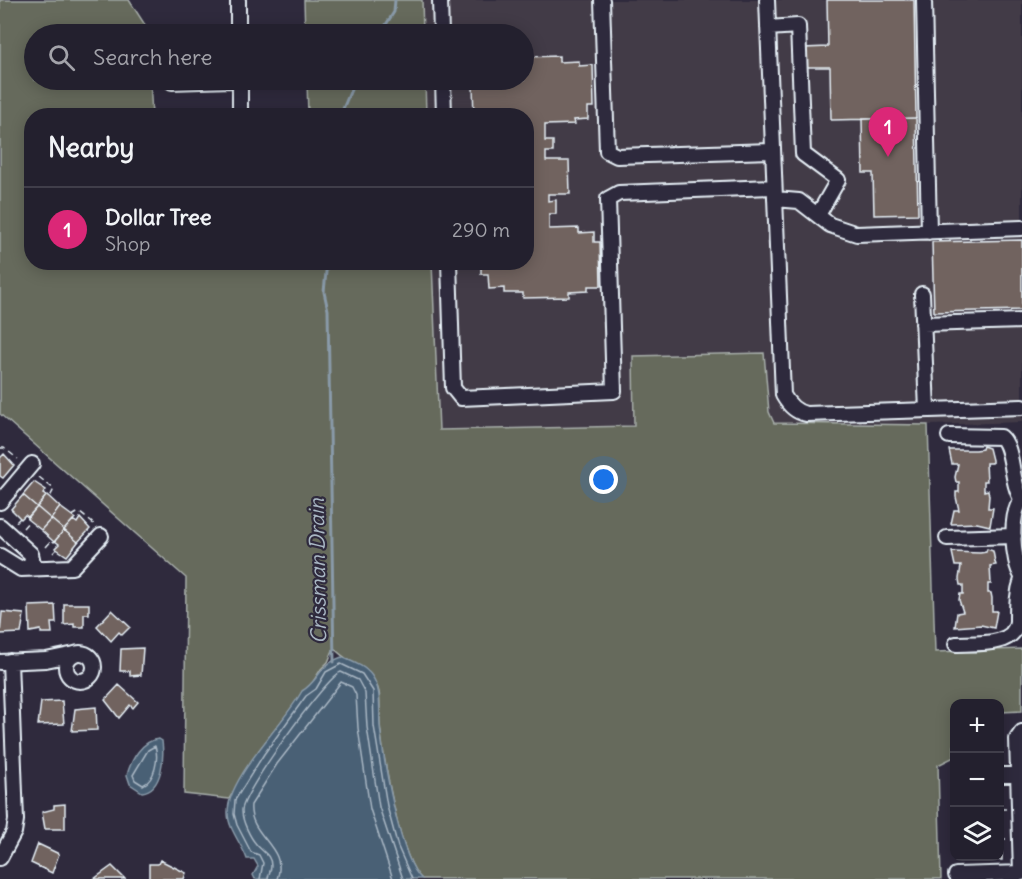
<!DOCTYPE html>
<html lang="en">
<head>
<meta charset="utf-8">
<style>
	:root { --surface:#23202e; --page:#2f2d3a; --text:#f1f3f6; --muted:#a3a3aa; --line:#403e4a; --accent:#db2777 }
	body { margin:0; font-family:Delius,sans-serif; background:var(--page); color:var(--text) }
	.controls { position:absolute; right:18px; bottom:18px; display:grid; overflow:hidden; border-radius:12px; box-shadow:0 3px 15px #0003 }
	.controls button { width:54px; height:54px; display:grid; place-items:center; padding:0; border:0; border-bottom:2px solid var(--line); background:var(--surface); color:var(--text); font:30px sans-serif }
	.you { position:absolute; left:604px; top:480px; width:21px; height:21px; margin:-15px; border:4px solid #fff; border-radius:50%; background:#1a73e8; box-shadow:0 0 0 9px #1a73e833 }
	.badge { display:grid; place-items:center; width:39px; height:39px; border-radius:50%; background:var(--accent); color:#fff; font-size:20px; font-weight:700 }
	.pin { position:absolute; translate:-50% -50px; filter:drop-shadow(0 2px 3px #0008) }
	.pin::after { content:''; position:absolute; top:32px; width:21px; height:18px; background:inherit; clip-path:polygon(0 0,100% 0,50% 100%) }
	.list { margin:0; padding:0; list-style:none }
	h2 { display:flex; justify-content:space-between; align-items:center; height:78px; margin:0; padding:0 24px; font-size:26px }
	h2 small { font-size:20px; font-weight:400; color:var(--muted) }
	.list li { display:grid; grid-template-columns:39px 1fr auto; gap:18px; align-items:center; box-sizing:border-box; height:84px; padding:0 24px; border-top:2px solid var(--line) }
	.list b { display:block; font-size:22px; white-space:nowrap }
	.list p { margin:0; font-size:20px; white-space:nowrap; color:var(--muted) }
	.list em { font-size:20px; font-style:normal; color:var(--muted) }
	.icon { flex:none; width:33px; height:33px; fill:none; stroke:currentColor; stroke-width:2; stroke-linecap:round; stroke-linejoin:round }
	.map { position:relative; flex:none; width:1022px; height:879px; overflow:hidden }
	.search { position:absolute; background:var(--surface); box-shadow:0 3px 15px #0003; left:24px; top:24px; width:510px; height:66px; display:flex; align-items:center; gap:15px; box-sizing:border-box; padding:0 21px; border-radius:33px; color:var(--muted); font-size:22px }
	.panel { position:absolute; background:var(--surface); box-shadow:0 3px 15px #0003; left:24px; top:108px; width:510px; height:162px; border-radius:24px }
	.map>svg:first-child { display:block }
</style>
</head>
<body>
<div class="map">
<svg width="1022" height="879" viewBox="0 0 1022 879">
	<rect width="100%" height="100%" fill="#2f2a3d"/>
	<filter id="ink" filterUnits="userSpaceOnUse"><feTurbulence type="fractalNoise" baseFrequency=".0167" numOctaves="2"/><feDisplacementMap in="SourceGraphic" scale="12" xChannelSelector="R" yChannelSelector="G"/><feConvolveMatrix kernelMatrix="1 2 1 2 8 2 1 2 1" color-interpolation-filters="sRGB"/></filter>
	<g filter="url(#ink)">
		<path fill="#433b47" d="M422,0H1022V422L928,425L773,423L439,430L432,263L526,262V116L426,115L425,80H524V34H423Z"/>
		<path fill="#666a5b" stroke="#a7aeaa" stroke-width="1.5" d="M0,0H129L147,28V34H34V80H150L152,115L32,116V262L432,263L439,430L634,426L633,356L764,353L769,412L774,423L928,425L935,652L1022,649V711L1001,712L1002,738L1000,739V704H954V757L938,765L941,879H422C400,862 383,754 380,724C379,714 381,702 379,692C373,667 348,665 334,648L328,662L321,669L311,685L302,692L294,705L259,750L229,799L184,794L186,578L0,414Z
			M304,0H422L423,34H305Z
			M307,80H425L426,115H308Z"/>
		<path fill="#4a6075" stroke="#899aa9" stroke-width="1.5" d="M342,657C353,662 365,666 372,676C382,690 379,709 380,726C383,756 400,862 422,879H255L253,875L258,866L254,859H247C242,844 228,829 228,813C227,778 284,724 302,691C320,680 318,665 342,657Z
			M159,739L162,741C164,756 163,790 142,792L130,784L127,775C131,760 142,740 159,739Z"/>
		<g fill="none" stroke-linecap="round" stroke-linejoin="round">
			<path stroke="#a9b7c4" stroke-width="1.5" d="M155,746C159,758 155,780 143,785L135,780L133,775L148,750Z
				M260,879L263,863L259,855L251,852L237,825L234,814L235,800L264,754L306,696L316,689L326,672L341,664L362,674L373,691L374,726L387,806L398,847L412,879
				M268,879C268,875 271,871 271,866C271,854 262,852 256,844C250,837 242,821 242,811C241,794 327,676 341,672L358,680L365,693L367,727L379,807L403,879
				M277,879C289,847 248,836 251,805L277,764L341,682L352,687L356,695L358,728L370,809L393,879"/>
			<path stroke="#899aa9" stroke-width="3" d="M380,34L394,12L395,0
				M340,116L355,80
				M327,262L324,292L328,310L334,662"/>
		</g>
		<path fill="#71645f" stroke="#e8f1f8" stroke-width="1.5" d="M827,0H914L916,118L831,120L830,67H805L804,48L828,47Z
			M559,56V62L579,61V66L593,65L594,107H588V119L574,120L575,124L545,125V141H553V152H546V161H569L570,194H548V201L556,200V214H549V229L579,228V233L594,232V242H600L601,286H588V291L569,292V297L523,298V293H504V288L489,289L488,274H481V262H526V116H474L473,86H480V80H524V57Z
			M916,118L918,214L874,215L873,173H863L862,119Z
			M1022,240V310L934,312L932,242Z
			M983,446L989,448L992,460V463H986L987,481H984V491L988,490L989,496L988,508H993L990,526L977,523L951,524L954,510H959L956,497V492H959V482H956L955,477L958,464H952L949,450H976L982,449Z
			M4,454L14,465L3,478L0,476V458Z
			M34,482L46,490L43,494L46,496L37,507L23,495Z
			M23,495L37,507L28,517L25,515L21,519L11,509Z
			M47,495L60,507L51,519L37,507Z
			M37,507L51,519L41,530L27,519Z
			M60,507L75,518L64,530L51,519Z
			M80,518L90,529L78,542L64,530L73,520L77,523Z
			M51,519L64,530L54,542L41,530Z
			M64,530L78,542L67,556L55,548L59,544L55,541Z
			M987,549L993,551L995,562L996,565L990,566L991,584H988V593H991L992,598V611H997L994,628L981,625L955,627L957,613L963,612L959,600L960,594H963V585H960L959,579L961,566H955L952,552L980,553L986,552Z
			M64,604H89V614H84V627H74V624L64,625Z
			M55,605L56,623H51L52,633H41V630L30,632L29,606Z
			M112,610L130,627L122,635L119,632L111,641L97,626Z
			M2,612L24,614L21,633L0,634Z
			M143,648L141,675L130,676V671H120L121,649Z
			M119,685L138,702L133,708L130,705L119,718L105,700Z
			M62,701L64,724L38,725L41,702Z
			M96,707L97,730L72,731L75,709Z
			M65,804V829H45L42,812L54,809V805Z
			M38,844L59,854L52,873L31,863Z
			M1000,846H1002V860H983V856H1000Z
			M160,860L186,873L184,879H149V864H158Z
			M112,866L125,879H94Z"/>
		<g fill="none" stroke-linecap="round" stroke-linejoin="round">
			<g stroke="#e8f1f8" stroke-width="18">
				<path id="minor" d="M238,0V34
					M440,0L441,34
					M602,0L607,151L617,156L773,151
					M767,0L783,395C788,404 796,412 806,414L1022,407
					M924,0L929,232
					M768,28L798,26L803,154L838,180L818,215
					M240,80V116
					M443,80L444,116
					M172,82L231,80
					M775,199L799,201L830,225L857,234L1022,228
					M449,262L453,388L461,398L614,391L608,199L619,193L774,187
					M922,294L927,410
					M923,324L1022,321
					M949,436L1001,437C1014,448 1010,482 1022,500
					M1022,500C1009,512 1012,562 1022,576
					M0,502L32,464
					M0,526L31,554L33,563L21,569L0,556
					M947,538L1014,536
					M21,569L72,567L101,536
					M956,644C975,643 1016,647 1017,621C1017,606 1017,593 1022,579
					M66 667a14 14 0 1 1 28 0a14 14 0 1 1-28 0Z
					M0,662L46,660L75,654
					M1000,775H1018
					M0,858L14,832L16,820L10,661
					M1021,873L1017,739L1022,732
					M956,875L1022,873"/>
			</g>
			<path stroke="#e8f1f8" stroke-width="1.5" stroke-dasharray="6 4.5" stroke-linecap="butt" d="M0,448H4L18,459
				M39,477L54,489L50,497
				M72,516L79,512L96,526
				M16,522L20,518
				M23,528L29,521
				M46,547L52,540
				M53,553L57,549
				M954,781V808
				M1000,809H1007
				M1000,839H1008
				M956,856V863"/>
			<use href="#minor" stroke="#2f2a3d" stroke-width="14"/>
		</g>
	</g>
	<g text-anchor="middle" stroke-width="4.5" stroke-linejoin="round" paint-order="stroke">
		<g font-size="21" font-style="italic" fill="#a9b7c4" stroke="#2f2a3d">
			<text transform="translate(318 571) rotate(-91)" y="7">Crissman Drain</text>
		</g>
	</g>
</svg>
<div class="controls">
<button>+</button>
<button>−</button>
<button><svg class="icon" aria-label="layers" viewBox="0 0 24 24"><path d="M12 4l9 5-9 5-9-5zM3 14l9 5 9-5"/></svg></button>
</div>
<div class="you"></div>
<div class="pin badge" style="left:888px;top:157px">1</div>
<div class="search"><svg class="icon" aria-label="search" viewBox="0 0 24 24"><circle cx="10" cy="10" r="6"/><path d="M15 15l6 6"/></svg>Search here</div>
<section class="panel">
<h2>Nearby<small></small></h2>
<ul class="list">
<li><span class="badge">1</span><div><b>Dollar Tree</b><p>Shop</p></div><em>290 m</em></li>
</ul>
</section>
</div>
</body>
</html>
